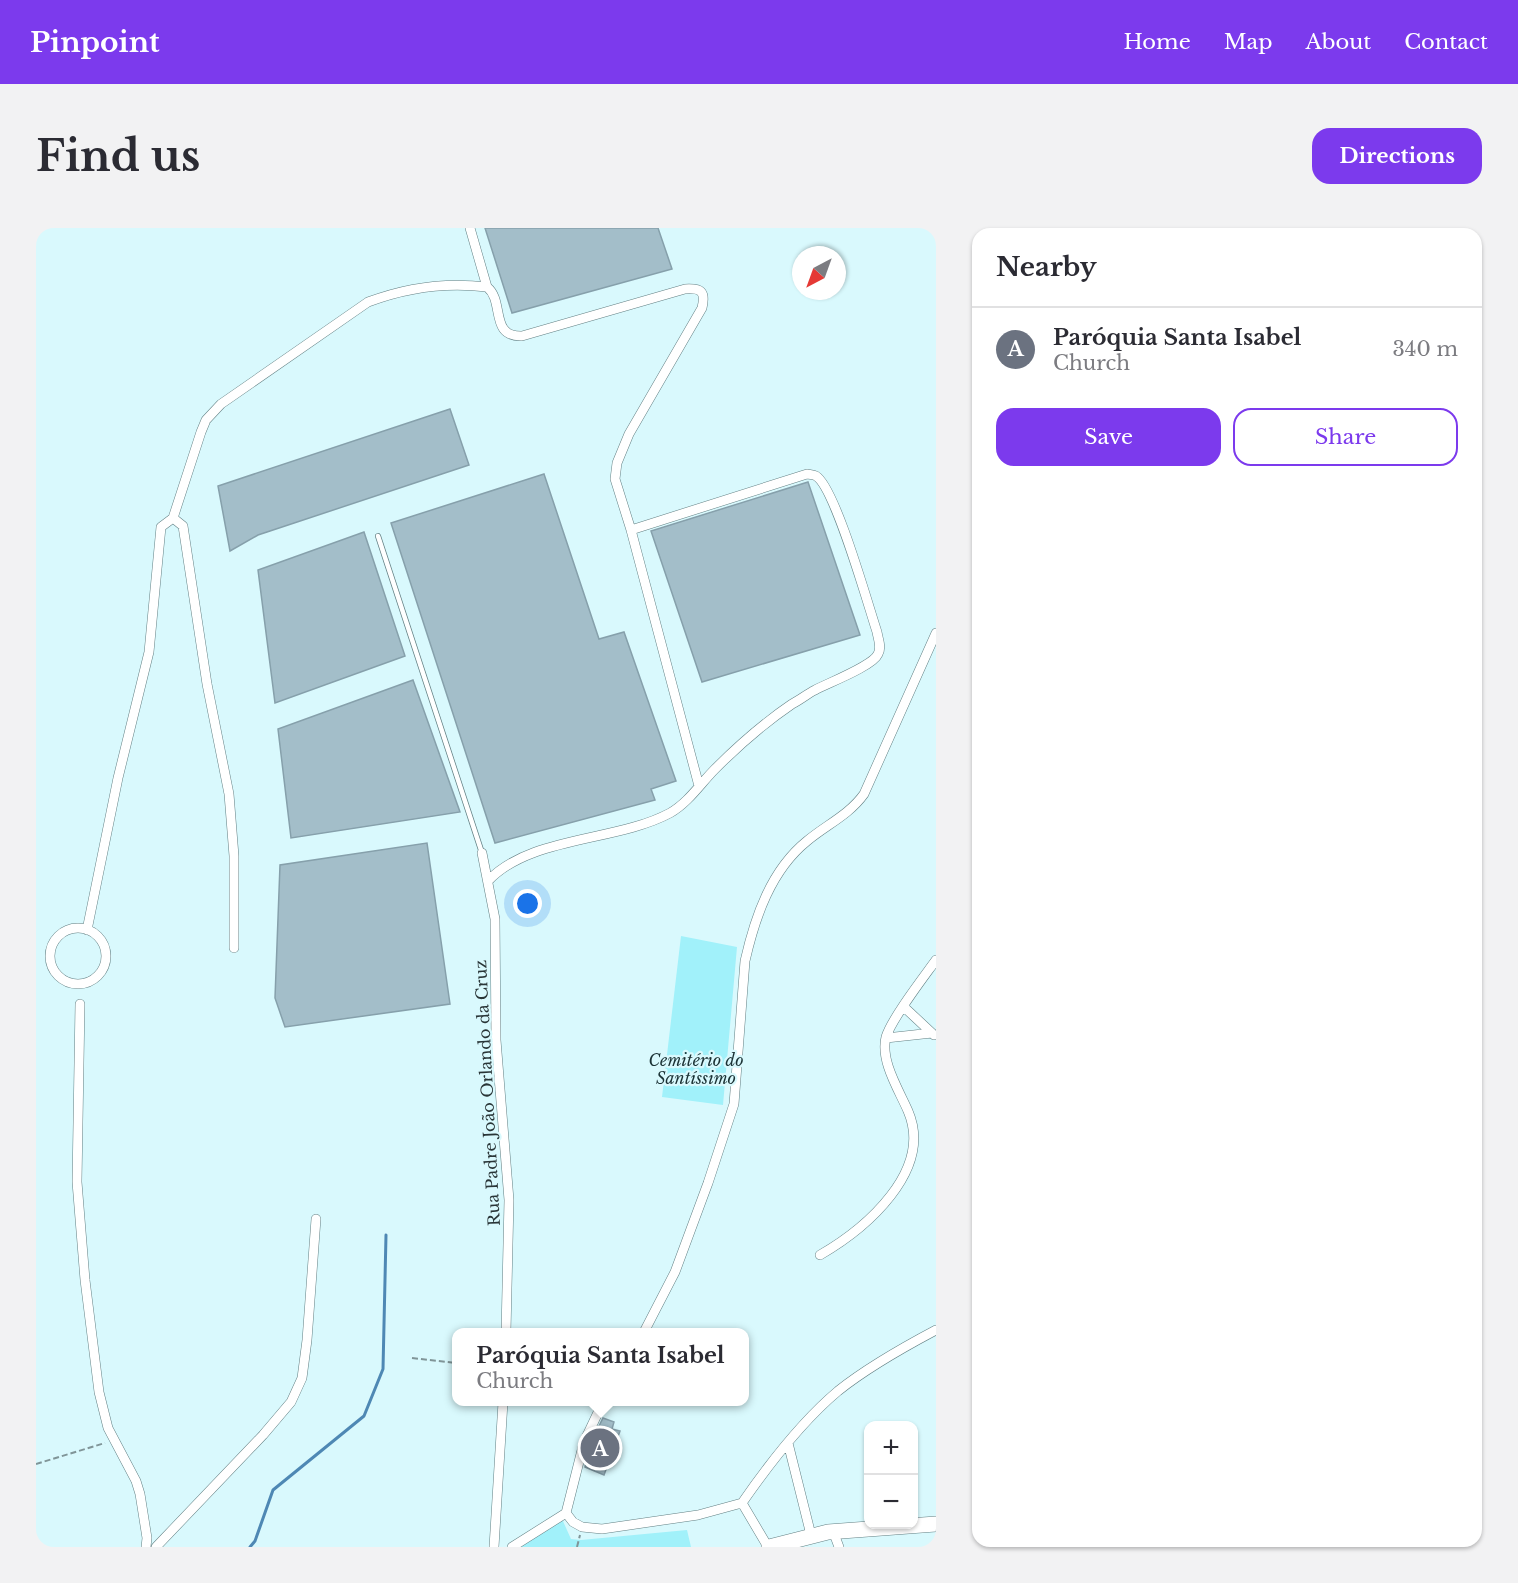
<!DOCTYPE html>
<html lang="en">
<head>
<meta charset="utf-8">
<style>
	:root { --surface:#fff; --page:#f2f2f3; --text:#2b2b33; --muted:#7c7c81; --line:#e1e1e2; --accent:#7c3aed }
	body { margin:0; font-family:"Libre Baskerville",serif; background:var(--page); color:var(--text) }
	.controls { position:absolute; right:18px; bottom:18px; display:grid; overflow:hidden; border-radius:12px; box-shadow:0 2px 4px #0004 }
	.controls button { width:54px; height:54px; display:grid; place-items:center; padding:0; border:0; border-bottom:2px solid var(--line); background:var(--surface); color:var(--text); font:30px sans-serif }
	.compass { position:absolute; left:756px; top:18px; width:54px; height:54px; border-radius:50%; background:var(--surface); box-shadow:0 2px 4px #0004; rotate:221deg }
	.you { position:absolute; left:492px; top:676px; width:21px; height:21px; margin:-15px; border:4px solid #fff; border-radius:50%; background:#1a73e8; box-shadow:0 0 0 9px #1a73e833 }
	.badge { display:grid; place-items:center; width:39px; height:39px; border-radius:50%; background:var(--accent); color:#fff; font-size:20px; font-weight:700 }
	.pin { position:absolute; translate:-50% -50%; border:3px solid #fff; box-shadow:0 2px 6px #0006 }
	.popup { position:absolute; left:416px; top:1100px; width:297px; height:78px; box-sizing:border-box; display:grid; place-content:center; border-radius:12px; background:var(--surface); filter:drop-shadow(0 2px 4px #0005); font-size:20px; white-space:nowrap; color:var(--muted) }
	.popup b { font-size:22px; color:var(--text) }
	.popup::after { content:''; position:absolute; left:50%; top:100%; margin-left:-12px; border:12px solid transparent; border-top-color:var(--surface) }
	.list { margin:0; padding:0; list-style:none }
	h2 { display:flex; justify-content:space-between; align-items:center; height:78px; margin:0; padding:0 24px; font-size:26px }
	h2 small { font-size:20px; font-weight:400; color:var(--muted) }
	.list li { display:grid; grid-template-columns:39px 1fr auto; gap:18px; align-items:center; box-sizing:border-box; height:84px; padding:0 24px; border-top:2px solid var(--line) }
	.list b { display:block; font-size:22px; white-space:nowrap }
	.list p { margin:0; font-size:20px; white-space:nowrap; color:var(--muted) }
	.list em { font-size:20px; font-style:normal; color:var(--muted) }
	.actions { display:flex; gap:12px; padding:18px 24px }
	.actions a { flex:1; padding:14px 0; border:2px solid var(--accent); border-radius:18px; text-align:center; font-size:21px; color:var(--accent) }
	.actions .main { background:var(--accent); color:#fff }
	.map { position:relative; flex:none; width:900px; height:1319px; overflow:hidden; border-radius:18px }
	header { display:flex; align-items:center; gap:36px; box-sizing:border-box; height:84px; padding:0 30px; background:var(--accent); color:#fff }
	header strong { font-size:28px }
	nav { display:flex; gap:33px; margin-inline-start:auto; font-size:21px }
	.intro { display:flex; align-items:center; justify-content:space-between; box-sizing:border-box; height:144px; padding:0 36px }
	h1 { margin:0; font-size:42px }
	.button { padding:15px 27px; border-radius:18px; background:var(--accent); color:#fff; font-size:21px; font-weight:700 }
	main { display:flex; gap:36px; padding:0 36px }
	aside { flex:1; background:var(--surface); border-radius:18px; box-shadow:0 2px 4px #0004 }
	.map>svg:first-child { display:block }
</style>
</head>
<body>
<header>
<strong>Pinpoint</strong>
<nav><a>Home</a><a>Map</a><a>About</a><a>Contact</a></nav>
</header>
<div class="intro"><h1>Find us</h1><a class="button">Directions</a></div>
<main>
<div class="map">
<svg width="900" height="1319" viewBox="0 0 900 1319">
	<rect width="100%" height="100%" fill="#d9f9fd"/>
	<path fill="#a1f1fa" d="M645,708L701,719L687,877L626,869Z
		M526,1291L535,1311L545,1312L651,1302L655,1319H479Z"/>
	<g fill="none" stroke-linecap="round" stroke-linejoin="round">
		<path stroke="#4e88b4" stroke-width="3" d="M214,1319L219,1313L237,1262L328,1188L347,1141L350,1007"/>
	</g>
	<path fill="#a3bec9" stroke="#86a0ab" stroke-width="1.5" d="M449,0H622L636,41L476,85Z
		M414,181L433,237L222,307L194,323L182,258Z
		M508,246L563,411L588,404L640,553L615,561L619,572L459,615L355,295Z
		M772,254L824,407L666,454L615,303Z
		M328,304L369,428L239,475L222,342Z
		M377,452L424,584L255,610L242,501Z
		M391,615L414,776L249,799L239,770L244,637Z
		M567,1190L578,1194L576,1201L584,1203L568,1247L549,1239L554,1216Z"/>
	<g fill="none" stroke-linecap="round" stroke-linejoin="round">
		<g stroke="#638084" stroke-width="6">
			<path id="lane" d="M342,308L446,625"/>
		</g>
		<g stroke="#638084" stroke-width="10">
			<path id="street" d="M434,0L451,59
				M137,290L147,298L171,456L193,566L198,628V720
				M595,302L663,558
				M446,625L459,691L460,812L473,972L470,1104
				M14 728a28 28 0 1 1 56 0a28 28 0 1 1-56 0Z
				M51,702L82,550L113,424L125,299L137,290L165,204L170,192L185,176L332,74C369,60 411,54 451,59C469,73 453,109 486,108L649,61C665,60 670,63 666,80L593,206L581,235L579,251L595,302L771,246C771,246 779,247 780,248C799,259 832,377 841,404C842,411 846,419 842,426C837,438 792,455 779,462C771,466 764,472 756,476C728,495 703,517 679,541C665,555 652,575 634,585C580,614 494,608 452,653
				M44,776L41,954L49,1052L63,1164L72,1200L100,1253L104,1266L111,1310L110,1319
				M868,779L898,807
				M850,810L896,805
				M784,1027C829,1001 898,943 872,883C863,862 844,833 850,809C856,790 887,750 900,732
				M608,1104L639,1044L672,955L698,876L709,733C719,689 735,642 771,613C790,597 813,587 828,566L900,405
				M752,1215L775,1307
				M706,1275C733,1236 765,1194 802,1163C832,1139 866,1120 900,1102
				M706,1275L732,1319
				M530,1285L537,1294L546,1299L566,1301L662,1287L706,1275
				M797,1303L803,1319
				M120,1319L227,1207L255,1174L266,1150L271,1112L280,991
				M458,1319L467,1174
				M476,1319L530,1285L548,1214L567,1174"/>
		</g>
		<g stroke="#638084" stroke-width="16">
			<path id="primary" d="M733,1319L792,1304L900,1296"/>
		</g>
		<path stroke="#809598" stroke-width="2" stroke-dasharray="6 3" stroke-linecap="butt" d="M376,1130L420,1135
			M0,1236L69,1215
			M541,1319L544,1307"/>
		<use href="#lane" stroke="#fff" stroke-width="4.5"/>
		<use href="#street" stroke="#fff" stroke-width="9"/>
		<use href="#primary" stroke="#fff" stroke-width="15"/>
	</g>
	<g text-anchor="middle" stroke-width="4.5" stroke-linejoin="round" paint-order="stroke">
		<g font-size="16" font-style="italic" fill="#1a3134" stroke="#d9f9fd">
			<text x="660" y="838">Cemitério do<tspan x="660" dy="18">Santíssimo</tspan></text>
		</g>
		<g font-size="16" fill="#293537" stroke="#d9f9fd">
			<text transform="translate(451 865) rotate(-93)" y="6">Rua Padre João Orlando da Cruz</text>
		</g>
	</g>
</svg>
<div class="controls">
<button>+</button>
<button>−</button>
</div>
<svg class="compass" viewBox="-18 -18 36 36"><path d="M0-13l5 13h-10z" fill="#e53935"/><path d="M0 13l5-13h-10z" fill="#7c7c81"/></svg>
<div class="you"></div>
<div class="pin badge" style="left:564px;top:1220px;background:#6b7280">A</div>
<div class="popup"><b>Paróquia Santa Isabel</b>Church</div>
</div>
<aside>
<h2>Nearby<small></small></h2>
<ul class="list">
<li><span class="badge" style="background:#6b7280">A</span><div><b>Paróquia Santa Isabel</b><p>Church</p></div><em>340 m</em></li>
</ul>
<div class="actions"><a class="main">Save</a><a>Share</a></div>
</aside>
</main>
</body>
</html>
